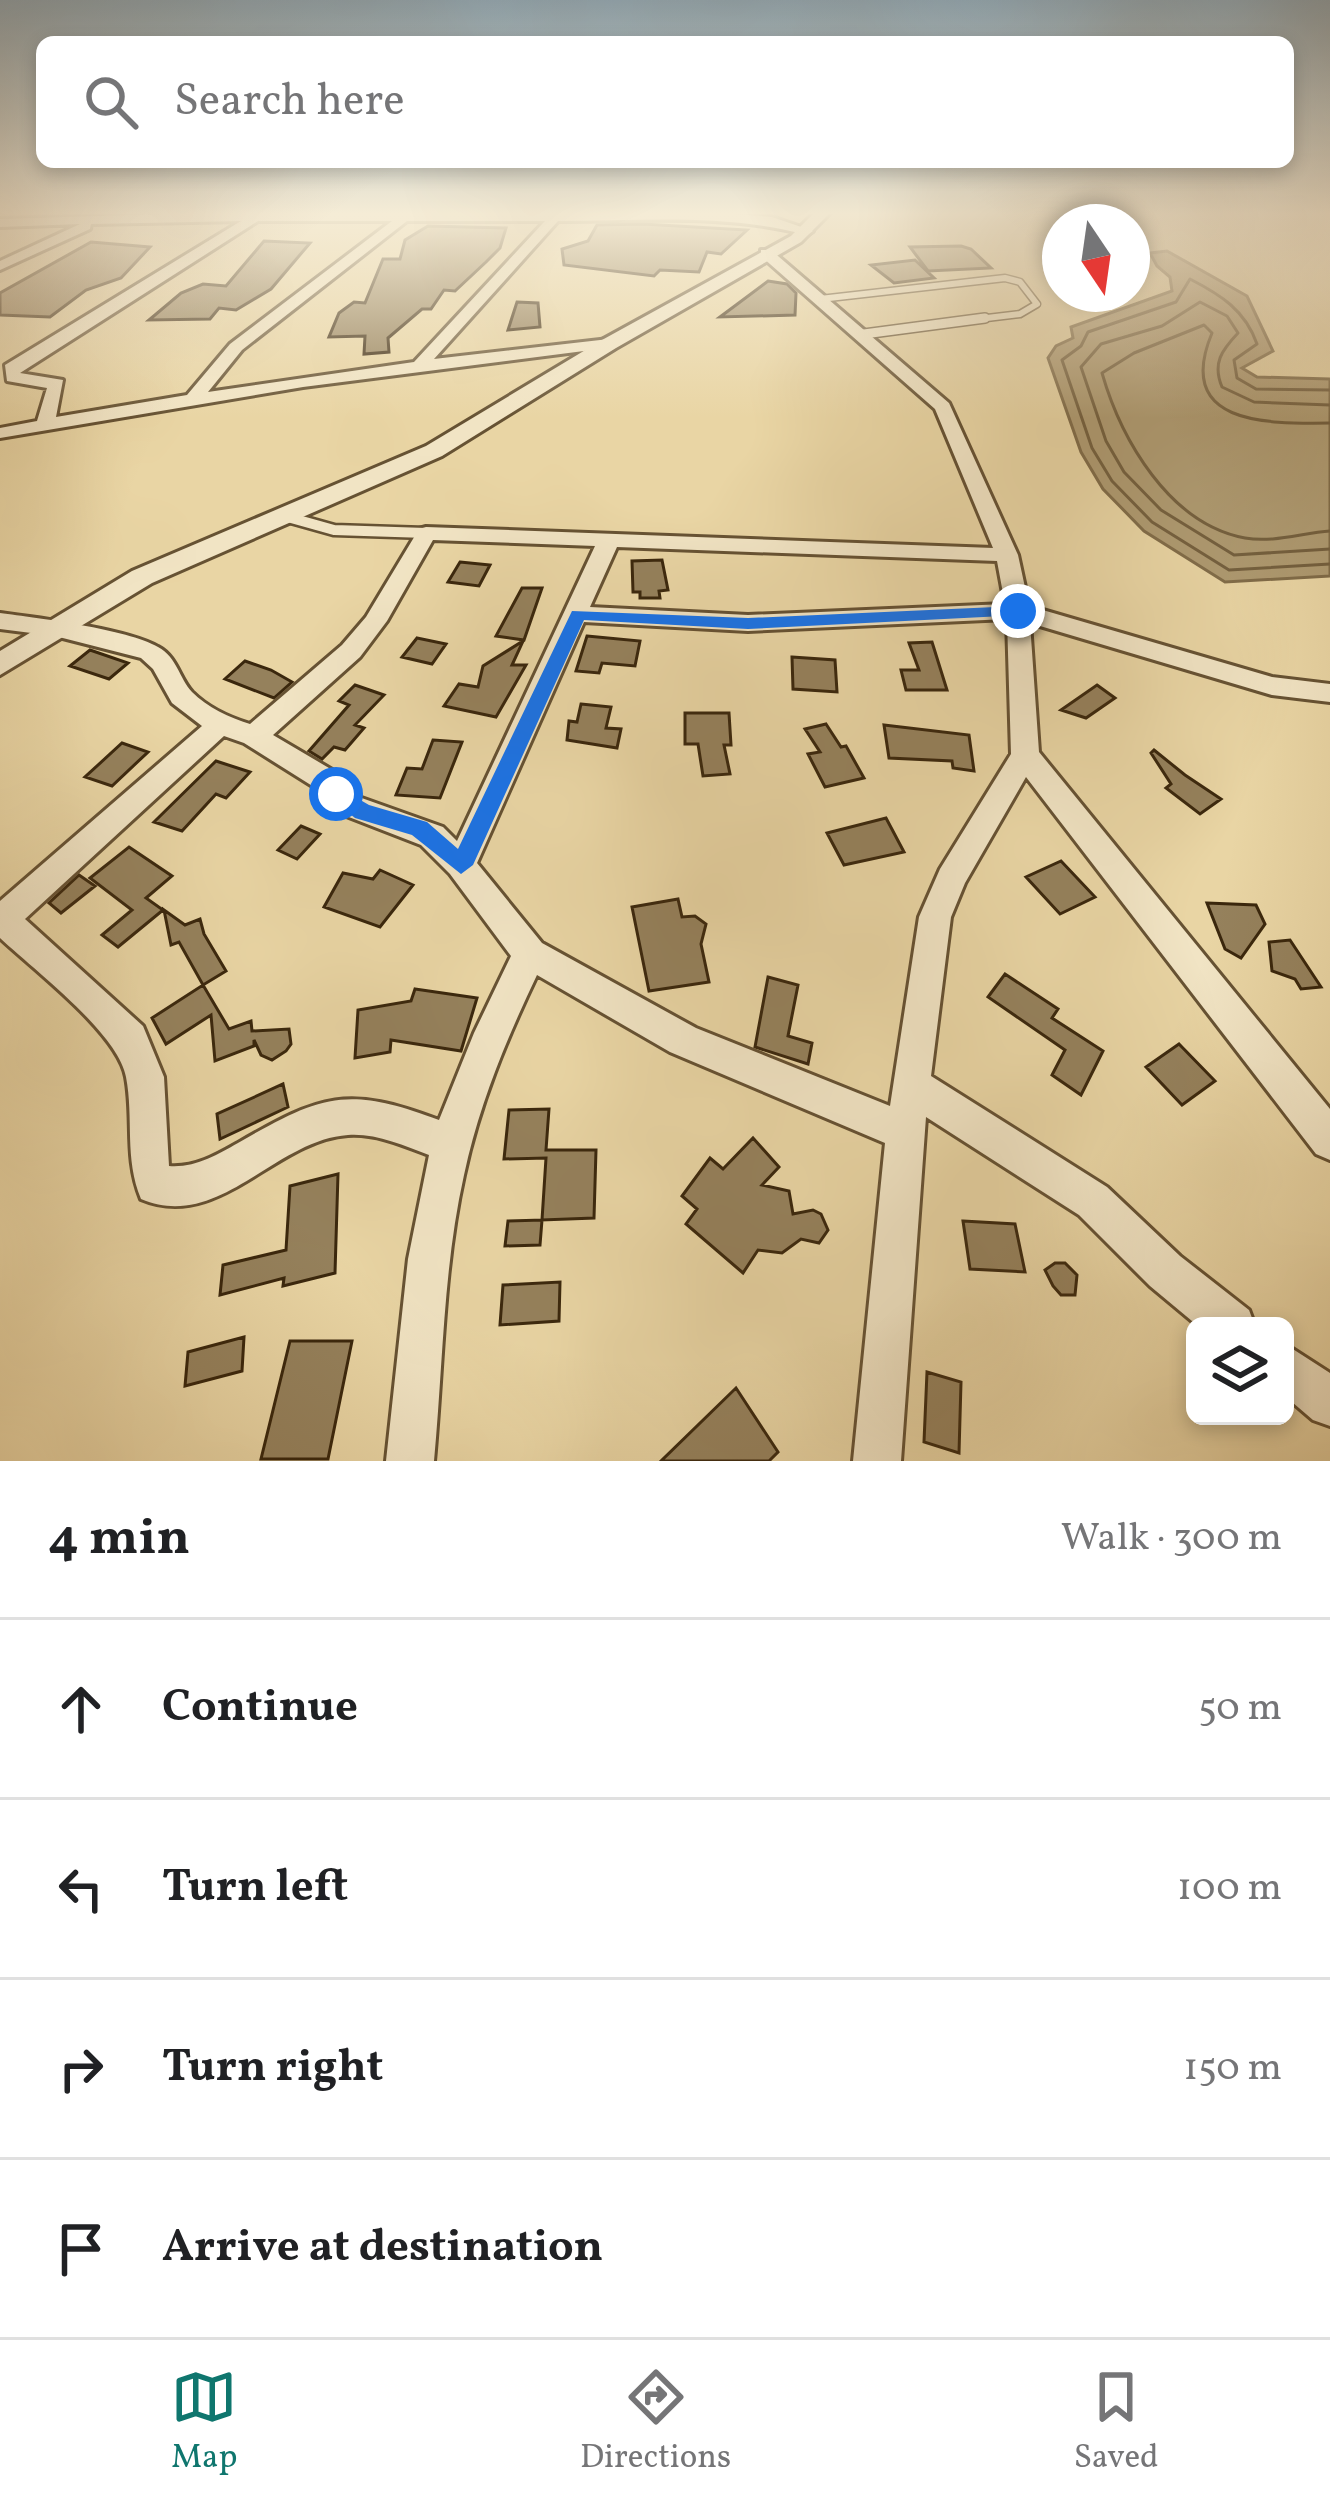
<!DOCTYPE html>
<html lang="en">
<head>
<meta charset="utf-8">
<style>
	:root { --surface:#fff; --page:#f6f6f6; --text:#202124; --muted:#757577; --line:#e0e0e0; --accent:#0f766e }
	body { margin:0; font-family:Vollkorn,serif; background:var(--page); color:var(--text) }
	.controls { position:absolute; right:36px; bottom:36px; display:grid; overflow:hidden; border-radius:18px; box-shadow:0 6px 18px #0003 }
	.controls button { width:108px; height:108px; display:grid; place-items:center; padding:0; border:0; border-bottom:3px solid var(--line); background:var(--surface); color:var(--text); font:60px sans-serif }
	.compass { position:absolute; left:1042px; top:204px; width:108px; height:108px; border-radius:50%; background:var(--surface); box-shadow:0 6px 18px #0003; rotate:167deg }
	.stop { position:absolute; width:36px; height:36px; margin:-27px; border:9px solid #1a73e8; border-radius:50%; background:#fff }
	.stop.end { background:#1a73e8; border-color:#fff; box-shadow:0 3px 12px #0008 }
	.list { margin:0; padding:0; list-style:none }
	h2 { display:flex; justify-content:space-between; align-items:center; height:156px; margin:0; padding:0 48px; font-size:51px }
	h2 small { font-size:39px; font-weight:400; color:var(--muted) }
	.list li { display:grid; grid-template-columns:78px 1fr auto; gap:36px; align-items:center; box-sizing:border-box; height:180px; padding:0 48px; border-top:3px solid var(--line) }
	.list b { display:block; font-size:45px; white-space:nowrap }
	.list em { font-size:39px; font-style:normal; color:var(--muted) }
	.icon { flex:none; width:66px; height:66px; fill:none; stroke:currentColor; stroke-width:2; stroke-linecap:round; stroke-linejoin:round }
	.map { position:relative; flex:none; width:1330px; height:1461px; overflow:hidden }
	.search { position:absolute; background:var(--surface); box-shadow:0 6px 18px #0003; left:36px; right:36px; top:36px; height:132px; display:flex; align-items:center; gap:30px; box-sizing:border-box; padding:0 42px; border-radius:18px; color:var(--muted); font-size:45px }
	.sheet { height:876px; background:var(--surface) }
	nav { display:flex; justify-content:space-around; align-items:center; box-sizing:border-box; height:168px; border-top:3px solid var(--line); background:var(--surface); font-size:33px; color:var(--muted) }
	nav a { display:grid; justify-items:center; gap:6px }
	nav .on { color:var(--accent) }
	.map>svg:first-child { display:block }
</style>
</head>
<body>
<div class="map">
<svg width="1330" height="1461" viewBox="0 0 1330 1461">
	<rect width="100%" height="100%" fill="#e9d5a4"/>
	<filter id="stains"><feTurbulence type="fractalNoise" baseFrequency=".00167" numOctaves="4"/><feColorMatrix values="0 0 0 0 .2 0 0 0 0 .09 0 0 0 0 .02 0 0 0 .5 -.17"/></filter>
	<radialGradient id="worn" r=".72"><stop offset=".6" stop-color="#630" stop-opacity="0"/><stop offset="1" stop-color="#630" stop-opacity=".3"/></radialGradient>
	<path fill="#ae9a71" stroke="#806c49" stroke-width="3" d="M1167,251L1247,296L1273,351L1242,368L1257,377L1330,379V576L1225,582L1144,531L1103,489L1081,452L1048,358L1056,346L1073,338L1071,327L1172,291L1170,277L1157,266L1150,253Z"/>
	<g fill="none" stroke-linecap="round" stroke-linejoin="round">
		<path stroke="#74603f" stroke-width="3" d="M1330,390L1256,389L1237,378L1234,360L1257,344C1245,310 1221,295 1190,279L1176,302L1088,332L1081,346L1062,360L1092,448L1112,481L1152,522L1229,570L1330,564
			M1330,405L1254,402L1222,387C1212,363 1222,350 1238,333L1227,316L1200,302L1162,326L1101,344L1081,367L1106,441L1124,472L1161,510L1234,555L1330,549
			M1330,423C1264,424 1174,424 1212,333L1204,325L1134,353L1102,373C1121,439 1169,524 1245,538C1273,543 1302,533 1330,531"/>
	</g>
	<path fill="#95815c" stroke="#3a270d" stroke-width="3" d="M597,225L643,224L747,230L721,254L707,252L699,272L660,270L654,276L564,265L562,249L588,241Z
		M428,226L506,228L500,248L486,262L455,291L444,290L431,309H422L388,338L389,352L364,354L365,336L329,337L339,313L354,302L365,303L383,259H400L405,240Z
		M264,241L310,243L271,289L236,310L219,308L210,319L149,320L181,293L203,284L226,286Z
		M91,242L150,247L121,278L86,290L50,317L0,315V293Z
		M961,246L971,249L991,268L928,271L910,247Z
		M915,260L934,278L894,283L871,265Z
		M768,281L787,284L796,293L795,315L720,317Z
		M517,302L538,303L540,327L508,330Z
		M662,560L668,590L659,591L660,598H640V592H633L632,561Z
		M460,562L490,565L479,586L448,582Z
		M522,588H542L524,640L496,636Z
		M587,636L640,641L635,666L602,663L599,673L576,671Z
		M417,638L446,644L432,664L402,657Z
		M523,641L512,665H526L496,717L444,706L459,684L478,687L483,666Z
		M932,642L947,690H906L901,670H919L909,643Z
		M90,650L128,663L109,679L70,666Z
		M792,657L835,660L837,692L793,689Z
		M245,661L271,670L292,682L274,698L225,679Z
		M355,685L384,695L355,725L364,728L345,750L334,747L322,759L309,751L349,705L339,701Z
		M1097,685L1115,698L1086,718L1061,710Z
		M581,704L611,707L606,728L621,729L617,748L567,740L569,721L577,722Z
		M685,713H729L731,745H724L730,774L703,776L698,744H685Z
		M826,724L841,747L846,746L864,778L825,787L808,754L820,752L805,729Z
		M884,725L969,735L974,771L953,768L952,761L889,758Z
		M433,740L462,742L440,798L396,795L407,768L422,769Z
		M122,743L148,752L112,786L85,777Z
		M1154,750L1185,775L1221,799L1200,814L1166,788L1171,784L1151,753Z
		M216,761L250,772L226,798L216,794L182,831L154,822Z
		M886,818L904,852L844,865L827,833Z
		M301,826L320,834L297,859L278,850Z
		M129,847L172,876L146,898L163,910L118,947L102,935L132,910L90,878Z
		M1061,861L1095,897L1060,914L1026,877Z
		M380,870L413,885L380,927L324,907L343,873L373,879Z
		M79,875L95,886L61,913L49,903Z
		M678,899L682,917L695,916L706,924L701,944L709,982L649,991L632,907Z
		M1207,903L1256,905L1265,924L1241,958L1225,949Z
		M164,910L185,925L200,919L204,934L226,971L203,985L179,942L171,945Z
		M1290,940L1321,987L1301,989L1295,979L1272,971L1269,942Z
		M1005,974L1058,1009L1052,1018L1103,1051L1081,1095L1052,1075L1065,1050L988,997Z
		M768,977L798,985L788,1036L812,1043L808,1064L755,1047Z
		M203,985L229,1029L251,1021L252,1031L289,1029L291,1044L286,1051L272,1060L261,1055L254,1040V1046L215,1061L211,1015L166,1044L152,1018Z
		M415,989L477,998L461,1051L391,1040L390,1052L355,1058L358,1010L411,1001Z
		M1179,1044L1215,1081L1182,1105L1146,1067Z
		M283,1084L288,1107L220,1139L217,1114Z
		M549,1109L546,1150H596L594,1218L542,1220L546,1158L504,1159L509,1110Z
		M753,1138L779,1167L762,1185L789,1191L793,1214L813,1210L821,1214L828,1230L819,1243L801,1239L782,1253L758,1250L743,1273L686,1224L697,1209L682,1196L710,1158L723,1169Z
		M338,1174L335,1273L283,1286L284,1278L220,1295L223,1265L286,1250L290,1186Z
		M542,1220L540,1245L505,1246L508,1221Z
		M963,1221L1015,1224L1025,1272L970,1269Z
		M1055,1263H1065L1077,1275L1075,1295H1061L1053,1286L1045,1270Z
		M560,1282L559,1321L500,1325L503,1285Z
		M244,1337L242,1371L185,1386L188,1352Z
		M290,1341H352L328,1459H261Z
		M927,1372L961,1382L959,1453L924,1442Z
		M736,1388L778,1452L769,1461H661Z"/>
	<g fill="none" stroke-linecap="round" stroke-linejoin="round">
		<g stroke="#665233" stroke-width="9">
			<path id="service-far2" d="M820,299L1005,278L1020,282L1037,304L1020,314L962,321"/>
		</g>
		<g stroke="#665233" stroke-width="12">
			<path id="service-far1" d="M864,334L985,318"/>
		</g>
		<g stroke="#665233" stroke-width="15">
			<path id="service" d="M284,516L334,530L426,533"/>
		</g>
		<g stroke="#665233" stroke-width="6">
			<path id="minor" d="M197,213H722L772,217L813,231L807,235C726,213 641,221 558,221L434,359L609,339L617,344L615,347L303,387L0,438V428L37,421L47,388L7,381L5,365L241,221L91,224L90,229L0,270V261L80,224L0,227V219ZM258,221H392L230,344L187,395L56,417L63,380L20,373ZM407,221H545L414,362L208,392L242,350Z
				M761,250H771L949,403L1018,555L1029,606L1272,677L1330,684V702L1272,695L1030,623L1039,752L1330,1109V1160L1316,1154L1026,777L965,883L951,917L931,1076L1107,1187L1180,1256L1249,1310L1255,1326H1198L1150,1286L1079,1215L926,1117L901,1461H853L885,1143L670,1052L537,975C506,1040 479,1105 464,1175C443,1269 443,1366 434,1461H386L408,1259L429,1155C403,1145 375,1133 348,1135C274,1140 219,1232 141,1199C124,1158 134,1119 126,1077C118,1033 34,970 0,938V901L202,726L172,703L153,669L141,658L55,636L0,629V613C38,618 127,629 158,647C177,657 179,678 192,692C207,707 230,718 250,724L342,645L366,617L419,529L426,527L993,548L935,409L761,256ZM433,540L595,546L457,841L443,827L356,796L334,771L273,735L360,657L387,621ZM617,547L997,561L1005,604L748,615L590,607ZM1007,619L1011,754L940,869L919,917L890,1106L696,1028L542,943L477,863L584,622L748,631ZM224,736L244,743L314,787L336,812L421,845L450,874L511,956L474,1033L439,1120C347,1085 321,1095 238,1143C217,1155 195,1168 169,1166L164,1077L143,1026L25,919Z
				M1285,1344L1330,1373V1426L1313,1420L1285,1396Z"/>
		</g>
		<g stroke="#665233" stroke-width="6">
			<path id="tertiary" d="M814,213H830L801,242L616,348L442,456L152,583L0,675V651L132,571L426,446L602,340L791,236Z"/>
		</g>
		<use href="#service-far2" stroke="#f1e4c4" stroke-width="6"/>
		<use href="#service-far1" stroke="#f1e4c4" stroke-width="9"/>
		<use href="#service" stroke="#f1e4c4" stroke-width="10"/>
		<use href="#minor" fill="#f1e4c4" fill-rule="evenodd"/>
		<use href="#tertiary" fill="#f1e4c4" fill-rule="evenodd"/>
	</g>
	<linearGradient id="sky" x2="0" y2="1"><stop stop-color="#91aab8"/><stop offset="0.51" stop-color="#f5ecd6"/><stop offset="1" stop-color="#f5ecd6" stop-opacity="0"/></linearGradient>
	<rect width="1330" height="418" fill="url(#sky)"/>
	<path fill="#1a73e8" d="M1018,606L1024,608V615L748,629L584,620L473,865L461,874L412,835L355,818L325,794L336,786L369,805L427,822L458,849L572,611L748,618Z"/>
	<rect width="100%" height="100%" filter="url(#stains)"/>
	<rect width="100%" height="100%" fill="url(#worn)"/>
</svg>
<div class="controls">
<button><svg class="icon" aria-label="layers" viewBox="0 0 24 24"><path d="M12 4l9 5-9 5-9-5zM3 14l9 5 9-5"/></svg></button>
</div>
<svg class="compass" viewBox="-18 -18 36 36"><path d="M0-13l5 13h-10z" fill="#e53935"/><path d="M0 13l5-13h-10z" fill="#757577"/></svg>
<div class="stop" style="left:336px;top:794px"></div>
<div class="stop end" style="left:1018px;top:611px"></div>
<div class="search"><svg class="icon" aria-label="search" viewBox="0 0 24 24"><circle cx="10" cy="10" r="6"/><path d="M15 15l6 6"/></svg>Search here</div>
</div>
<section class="sheet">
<h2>4 min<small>Walk · 300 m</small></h2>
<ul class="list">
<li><svg class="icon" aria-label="ahead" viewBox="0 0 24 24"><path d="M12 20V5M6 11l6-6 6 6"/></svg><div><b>Continue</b></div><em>50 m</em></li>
<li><svg class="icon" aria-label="left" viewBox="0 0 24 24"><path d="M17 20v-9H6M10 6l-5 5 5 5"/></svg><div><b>Turn left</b></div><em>100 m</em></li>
<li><svg class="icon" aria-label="right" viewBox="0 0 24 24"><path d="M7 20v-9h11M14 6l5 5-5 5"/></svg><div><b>Turn right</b></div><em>150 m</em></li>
<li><svg class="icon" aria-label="arrive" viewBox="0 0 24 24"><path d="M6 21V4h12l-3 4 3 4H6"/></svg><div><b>Arrive at destination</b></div></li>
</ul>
</section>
<nav>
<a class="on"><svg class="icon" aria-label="map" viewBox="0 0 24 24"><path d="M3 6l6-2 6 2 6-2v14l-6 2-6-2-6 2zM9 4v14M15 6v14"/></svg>Map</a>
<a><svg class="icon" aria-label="directions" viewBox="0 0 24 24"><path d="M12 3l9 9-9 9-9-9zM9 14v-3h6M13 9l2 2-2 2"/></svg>Directions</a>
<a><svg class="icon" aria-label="saved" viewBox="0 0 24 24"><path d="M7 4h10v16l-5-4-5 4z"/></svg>Saved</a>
</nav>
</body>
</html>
